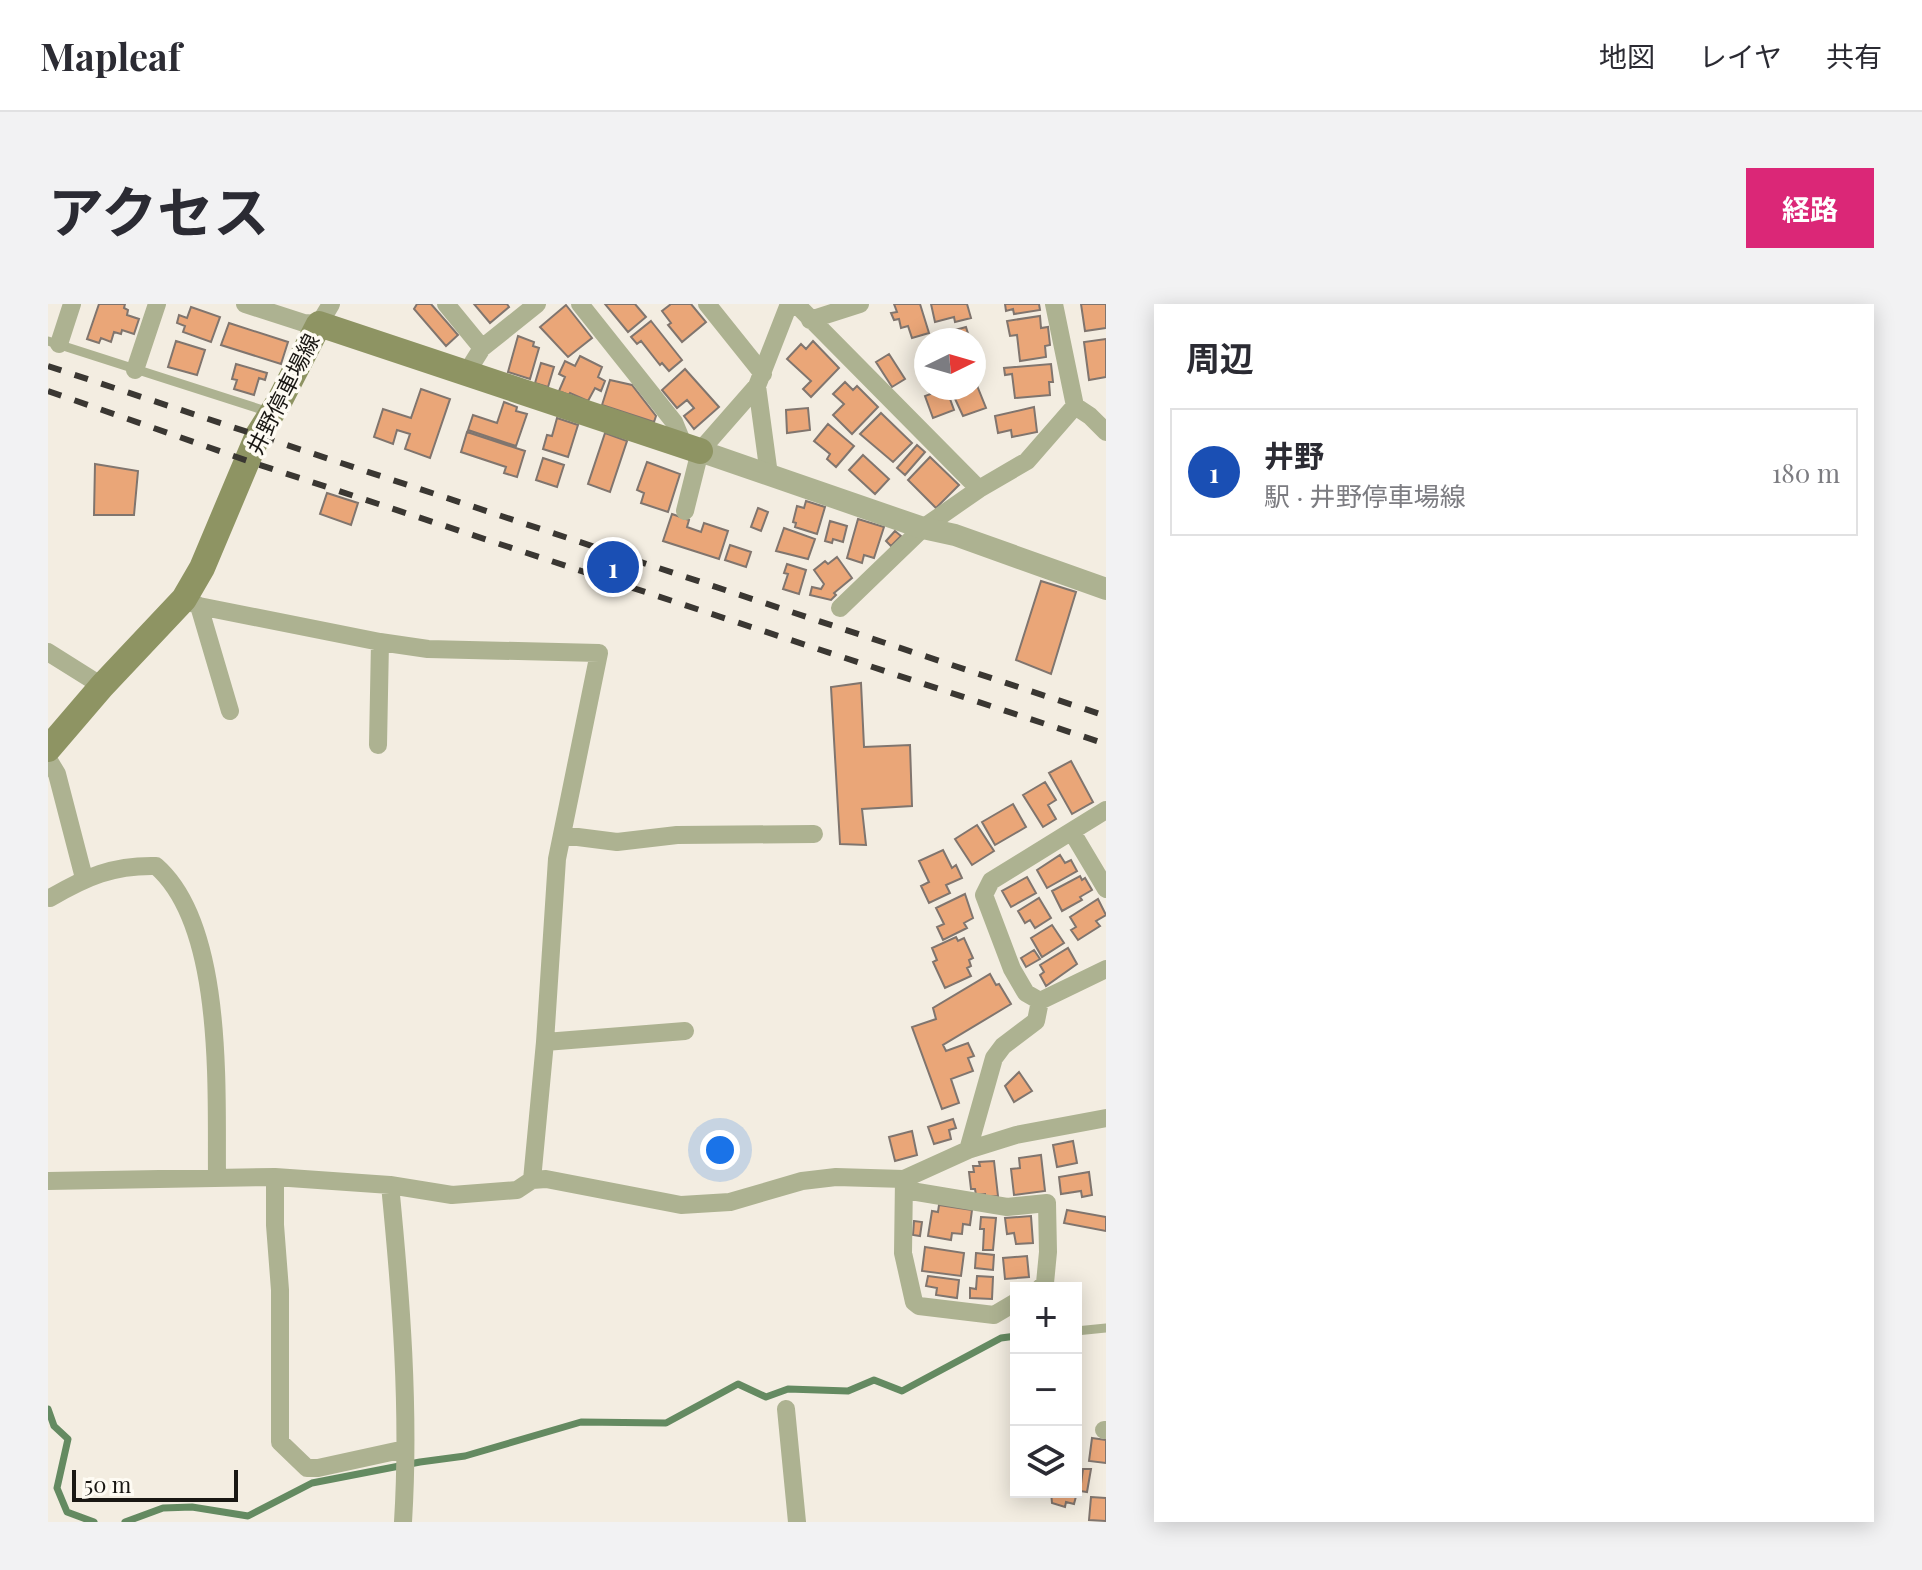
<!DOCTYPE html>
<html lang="ja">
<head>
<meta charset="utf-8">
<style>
	:root { --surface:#fff; --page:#f2f2f3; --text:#2b2b33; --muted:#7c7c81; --line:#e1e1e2; --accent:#db2777 }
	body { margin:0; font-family:"Playfair Display","Noto Sans JP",serif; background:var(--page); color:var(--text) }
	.controls { position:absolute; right:24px; bottom:24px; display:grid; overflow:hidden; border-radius:0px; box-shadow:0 4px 20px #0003 }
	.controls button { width:72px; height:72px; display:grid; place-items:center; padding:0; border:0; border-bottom:2px solid var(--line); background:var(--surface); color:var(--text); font:40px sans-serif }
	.compass { position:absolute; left:866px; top:24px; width:72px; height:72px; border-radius:50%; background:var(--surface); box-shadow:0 4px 20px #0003; rotate:85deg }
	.scale { position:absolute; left:24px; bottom:20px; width:166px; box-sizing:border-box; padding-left:8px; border:4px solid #191713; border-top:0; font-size:22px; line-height:28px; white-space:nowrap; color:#191713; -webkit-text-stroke:6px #fefbf3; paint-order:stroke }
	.you { position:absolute; left:672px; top:846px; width:28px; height:28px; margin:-20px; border:6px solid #fff; border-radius:50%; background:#1a73e8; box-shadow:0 0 0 12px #1a73e833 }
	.badge { display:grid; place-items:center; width:52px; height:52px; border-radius:50%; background:var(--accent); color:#fff; font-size:26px; font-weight:700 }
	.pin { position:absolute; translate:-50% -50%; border:4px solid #fff; box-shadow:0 2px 8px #0006 }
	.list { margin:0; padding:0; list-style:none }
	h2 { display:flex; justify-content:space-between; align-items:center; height:104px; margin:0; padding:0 32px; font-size:34px }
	h2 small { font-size:26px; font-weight:400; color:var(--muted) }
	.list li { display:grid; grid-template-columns:52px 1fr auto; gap:24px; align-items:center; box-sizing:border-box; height:128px; margin:0 16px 16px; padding:0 16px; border:2px solid var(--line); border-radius:0px }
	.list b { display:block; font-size:30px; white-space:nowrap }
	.list p { margin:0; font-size:26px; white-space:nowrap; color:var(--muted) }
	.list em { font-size:26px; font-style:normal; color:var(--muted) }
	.icon { flex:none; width:44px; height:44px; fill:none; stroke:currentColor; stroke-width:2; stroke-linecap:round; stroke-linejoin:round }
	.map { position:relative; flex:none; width:1058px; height:1218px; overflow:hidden; border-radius:0px }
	header { display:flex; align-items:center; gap:48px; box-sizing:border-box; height:112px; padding:0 40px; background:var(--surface); border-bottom:2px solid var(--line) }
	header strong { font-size:38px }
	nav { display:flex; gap:44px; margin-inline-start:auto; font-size:28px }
	.intro { display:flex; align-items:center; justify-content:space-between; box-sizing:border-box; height:192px; padding:0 48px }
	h1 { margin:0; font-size:56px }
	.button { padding:20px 36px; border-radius:0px; background:var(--accent); color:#fff; font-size:28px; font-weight:700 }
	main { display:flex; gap:48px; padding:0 48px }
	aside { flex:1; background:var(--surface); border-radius:0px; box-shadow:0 4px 20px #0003 }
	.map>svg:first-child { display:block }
</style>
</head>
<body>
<header>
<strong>Mapleaf</strong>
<nav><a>地図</a><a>レイヤ</a><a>共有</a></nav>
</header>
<div class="intro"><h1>アクセス</h1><a class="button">経路</a></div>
<main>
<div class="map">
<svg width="1058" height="1218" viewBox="0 0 1058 1218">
	<rect width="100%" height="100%" fill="#f3ede1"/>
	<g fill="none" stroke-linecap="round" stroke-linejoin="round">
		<path stroke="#648a61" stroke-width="7" d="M0,1105L6,1122L20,1135L9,1184L19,1208L46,1218
			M77,1218L115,1204L144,1203L200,1212L264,1179L372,1158L417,1152L533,1118L618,1119L690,1080L718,1093L740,1085L800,1087L826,1076L854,1087L953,1034L968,1032"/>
	</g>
	<path fill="#eaa678" stroke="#80756e" stroke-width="2" d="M51,0H77L76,4L80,6L79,11L91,15L86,30L74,26L73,30L66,28L63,38L53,34L51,39L39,35Z
		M369,0H383L410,31L398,42L366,5Z
		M426,0H459L461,3L442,19Z
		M557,0H587L598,13L580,28Z
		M623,0H643L658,18L634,38L620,21L623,19L614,7Z
		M846,0H872L881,29L864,34L860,22L853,24L851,15L846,16L843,9L849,8Z
		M883,0H919L923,14L907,18L906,13L887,18Z
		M957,0H991L992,6L966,10L965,5L958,7Z
		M1033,0H1058V24L1037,27Z
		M518,1L544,34L520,53L492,23Z
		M143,3L172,13L163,38L135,28L137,22L129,19L131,11L139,14Z
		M992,12L993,24L1000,23L1002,41L997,42L998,53L972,57L969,31L962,32L959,17Z
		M603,17L634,56L621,67L614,59L612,61L593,37L589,40L583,33Z
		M181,19L240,38L233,60L173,41Z
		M918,23L922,36H891L889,31Z
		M470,32L486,38L485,42L491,44L482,75L460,68Z
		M1058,35V73L1041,76L1036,38Z
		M128,37L157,46L149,71L120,63Z
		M765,37L791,64L763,93L755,85L763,77L739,55L753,40L758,45Z
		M841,50L857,75L844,83L828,58Z
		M532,52L554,63L550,73L557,77L553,87L547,84L540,97L522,89L521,91L511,87L517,73L511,70L517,57L527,62Z
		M493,59L506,63L500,83L487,79Z
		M188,60L219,69L217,76L211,74L206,91L186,85L189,76L184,75Z
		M1003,60L1005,78H1001L1002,91L967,94L964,70L957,71L956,64Z
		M637,65L671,103L646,125L636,112L646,104L639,96L629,104L614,86Z
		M926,74L938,104L915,112L902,84H926Z
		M562,76L584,81L608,112L606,118L554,101Z
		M797,78L805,86L809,82L830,103L804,130L785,111L796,100L785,90Z
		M898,84L906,106L885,114L877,92Z
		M373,85L402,95L382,154L357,145L362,130L349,126L345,140L326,133L335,105L363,114Z
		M456,98L469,103L468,107L479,110L468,142L420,126L425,111L449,119Z
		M986,103L989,128L964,133L963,126L950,129L947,112Z
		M760,104L762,126L739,129L738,106Z
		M833,109L864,139L845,158L812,130Z
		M509,114L530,121L520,153L495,145L499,131L504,132Z
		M780,120L806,142L788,163L779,155L782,150L766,137Z
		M419,128L477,147L469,173L456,169L458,163L413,148Z
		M557,129L579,137L562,188L540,180Z
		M869,141L877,148L857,171L849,164Z
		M815,151L841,175L827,190L801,166Z
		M882,153L911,181L888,204L860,176Z
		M495,154L516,161L509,183L488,176Z
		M599,158L632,170L620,208L593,199L596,189L589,186Z
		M47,160L90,167L86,211H46Z
		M279,189L310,199L303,221L272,210Z
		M758,197L777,203L769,230L747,223L748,219L745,218L749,202L756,204Z
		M710,204L720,208L713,227L703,223Z
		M624,210L641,216L639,223L653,228L656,219L680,227L671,255L615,237Z
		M810,215L836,223L826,254L816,251L814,259L799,254Z
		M782,217L799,222L795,238L785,235L784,239L777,237Z
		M736,224L767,235L760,255L728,247Z
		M847,227L853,232L843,242L838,237Z
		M682,241L703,248L698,263L677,256Z
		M789,253L804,274L786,289L788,291L783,296L762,291L764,283L773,285L776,280L766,266L777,257L780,260Z
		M739,260L758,266L751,290L735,285L740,270L736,269Z
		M993,277L1028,288L1003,370L968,356Z
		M813,379L816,443L862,441L864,502L814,505L818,541L792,540L783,383Z
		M1023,457L1045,498L1024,510L1001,469Z
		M997,478L1008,496L1000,501L1008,515L995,523L975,491Z
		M965,500L978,523L947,541L934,518Z
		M929,521L946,547L924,561L907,535Z
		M895,546L904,564L908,561L914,574L898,581L902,589L881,599L873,582L881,578L871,557Z
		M1012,551L1017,559L1023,556L1029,567L999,584L989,566Z
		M1032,572L1034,576L1037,574L1044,586L1032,593L1034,596L1014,607L1004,587Z
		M979,573L988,589L963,603L954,587Z
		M917,590L925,614L916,619L919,624L895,636L889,623L896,620L888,604Z
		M991,594L1003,614L987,624L982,616L977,619L970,607Z
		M1050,595L1058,611L1048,617L1052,622L1030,636L1023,626L1028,623L1022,613Z
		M1004,621L1016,639L994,653L983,634Z
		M908,633L910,637L916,634L925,654L921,656L923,662L919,664L923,672L897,684L885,658L889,656L884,644Z
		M1020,644L1029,660L998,682L992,671L996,668L992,661Z
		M986,646L992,655L978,663L973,654Z
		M942,670L948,681L951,680L963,700L895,741L898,747L920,739L926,752L920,754L925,767L903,775L911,799L894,805L864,723L888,715L885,704Z
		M971,768L984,787L966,798L957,782Z
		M905,815L908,824L901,826L903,835L886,840L880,823Z
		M864,827L869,851L847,857L841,833Z
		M1025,837L1029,859L1009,863L1005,841Z
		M993,851L997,887L966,891L963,865L972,864L971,854Z
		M946,857L950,892L937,893V890L928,891L927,885H923L921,868H926L925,862H932L931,858Z
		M1041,868L1044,891L1034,893L1033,887L1013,890L1011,873Z
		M891,901L924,906L922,921L915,920L914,930L904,929L903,936L880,932L884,907L890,908Z
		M1019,906L1058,913V927L1016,919Z
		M983,912L985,939L968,940L966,929L959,930L957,914Z
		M933,913L948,914L945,946H935L936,925H932Z
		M866,917L874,918L872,932L865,931Z
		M877,943L916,949L913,972L874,967Z
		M928,949L946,951L945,966L927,964Z
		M979,952L981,973L957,975L955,954Z
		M880,972L911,976L909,994L888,991L889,984L878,982Z
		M929,972L945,973L944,995L922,994V984L928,985Z
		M1044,1134L1058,1136V1159L1041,1157Z
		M1035,1165H1043L1039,1188L1032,1187Z
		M1028,1171L1033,1173L1026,1200L1018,1198L1017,1203L1004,1199L1003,1188H1028Z
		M1043,1193L1058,1194V1217L1041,1216Z"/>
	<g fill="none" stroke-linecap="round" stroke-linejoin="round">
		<path stroke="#adb291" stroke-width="9" d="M0,37L221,108
			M1028,1027L1058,1024"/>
		<path stroke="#adb291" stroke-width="18" d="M197,0L256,19L271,20L283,0
			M398,0L434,44
			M532,0L626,118L635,140
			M659,0L715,70
			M748,0L931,185
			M762,16L812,0
			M11,40L24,0
			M87,66L109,0
			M419,68L434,44L489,0
			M709,82L721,171
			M1027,102L1042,112L1058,128
			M637,207L652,147L709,82L741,0
			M136,295L151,302L332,338L380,345L551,349L509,555L497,738L484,876
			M151,302L182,407
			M792,304L875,224L931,185L979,157L1027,102L1006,0
			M0,348L54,382
			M330,441L332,338
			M0,455L9,470L36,574
			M1058,506L943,577L936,591L964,665L978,689L992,697L1058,665
			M1024,528L1058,585
			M514,531L569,538L629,531L766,530
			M2,594C38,573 65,561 108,562C177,622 168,788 169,874
			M497,738L637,727
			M920,846L946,754L955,742L988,717L992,697
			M227,873V921L232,986V1138L259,1164H270L357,1145
			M856,875L855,949L866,998L871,1002L946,1011L968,998
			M0,877L227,873L342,881L404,891L469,886L484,876L498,875L633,901L682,898L754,877L788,873L856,875L920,846L968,831L1058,814
			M342,881C353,993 362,1106 355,1218
			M857,886L959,903L999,899L1000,948L997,979L992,984
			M738,1105L749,1218
			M1056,1126H1058"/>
		<path stroke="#adb291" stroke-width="22" d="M652,147L875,224L907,231L1058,285"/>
		<path stroke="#8e9463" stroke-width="26" d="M0,445L54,382L136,295L154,264L210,131L232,96L271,20L652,147"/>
		<path stroke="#3a3732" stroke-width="6" stroke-dasharray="14 14" stroke-linecap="butt" d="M0,62L1058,412
			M0,87L200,157L1058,440"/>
	</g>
	<g text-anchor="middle" stroke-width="7" stroke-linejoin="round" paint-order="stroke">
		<g font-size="22" fill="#191713" stroke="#fefbf3">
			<text transform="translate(235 90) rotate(-63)" y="8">井野停車場線</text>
		</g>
	</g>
</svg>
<div class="controls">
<button>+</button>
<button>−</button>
<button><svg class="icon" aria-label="layers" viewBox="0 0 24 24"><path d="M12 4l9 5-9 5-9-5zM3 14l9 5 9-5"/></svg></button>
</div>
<svg class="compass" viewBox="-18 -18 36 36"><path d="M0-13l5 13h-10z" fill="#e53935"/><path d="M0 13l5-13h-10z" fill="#7c7c81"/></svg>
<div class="scale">50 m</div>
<div class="you"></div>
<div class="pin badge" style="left:565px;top:263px;background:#1a4fb4">1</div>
</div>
<aside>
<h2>周辺<small></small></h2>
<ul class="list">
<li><span class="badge" style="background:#1a4fb4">1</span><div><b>井野</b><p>駅 · 井野停車場線</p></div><em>180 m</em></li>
</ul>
</aside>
</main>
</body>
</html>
